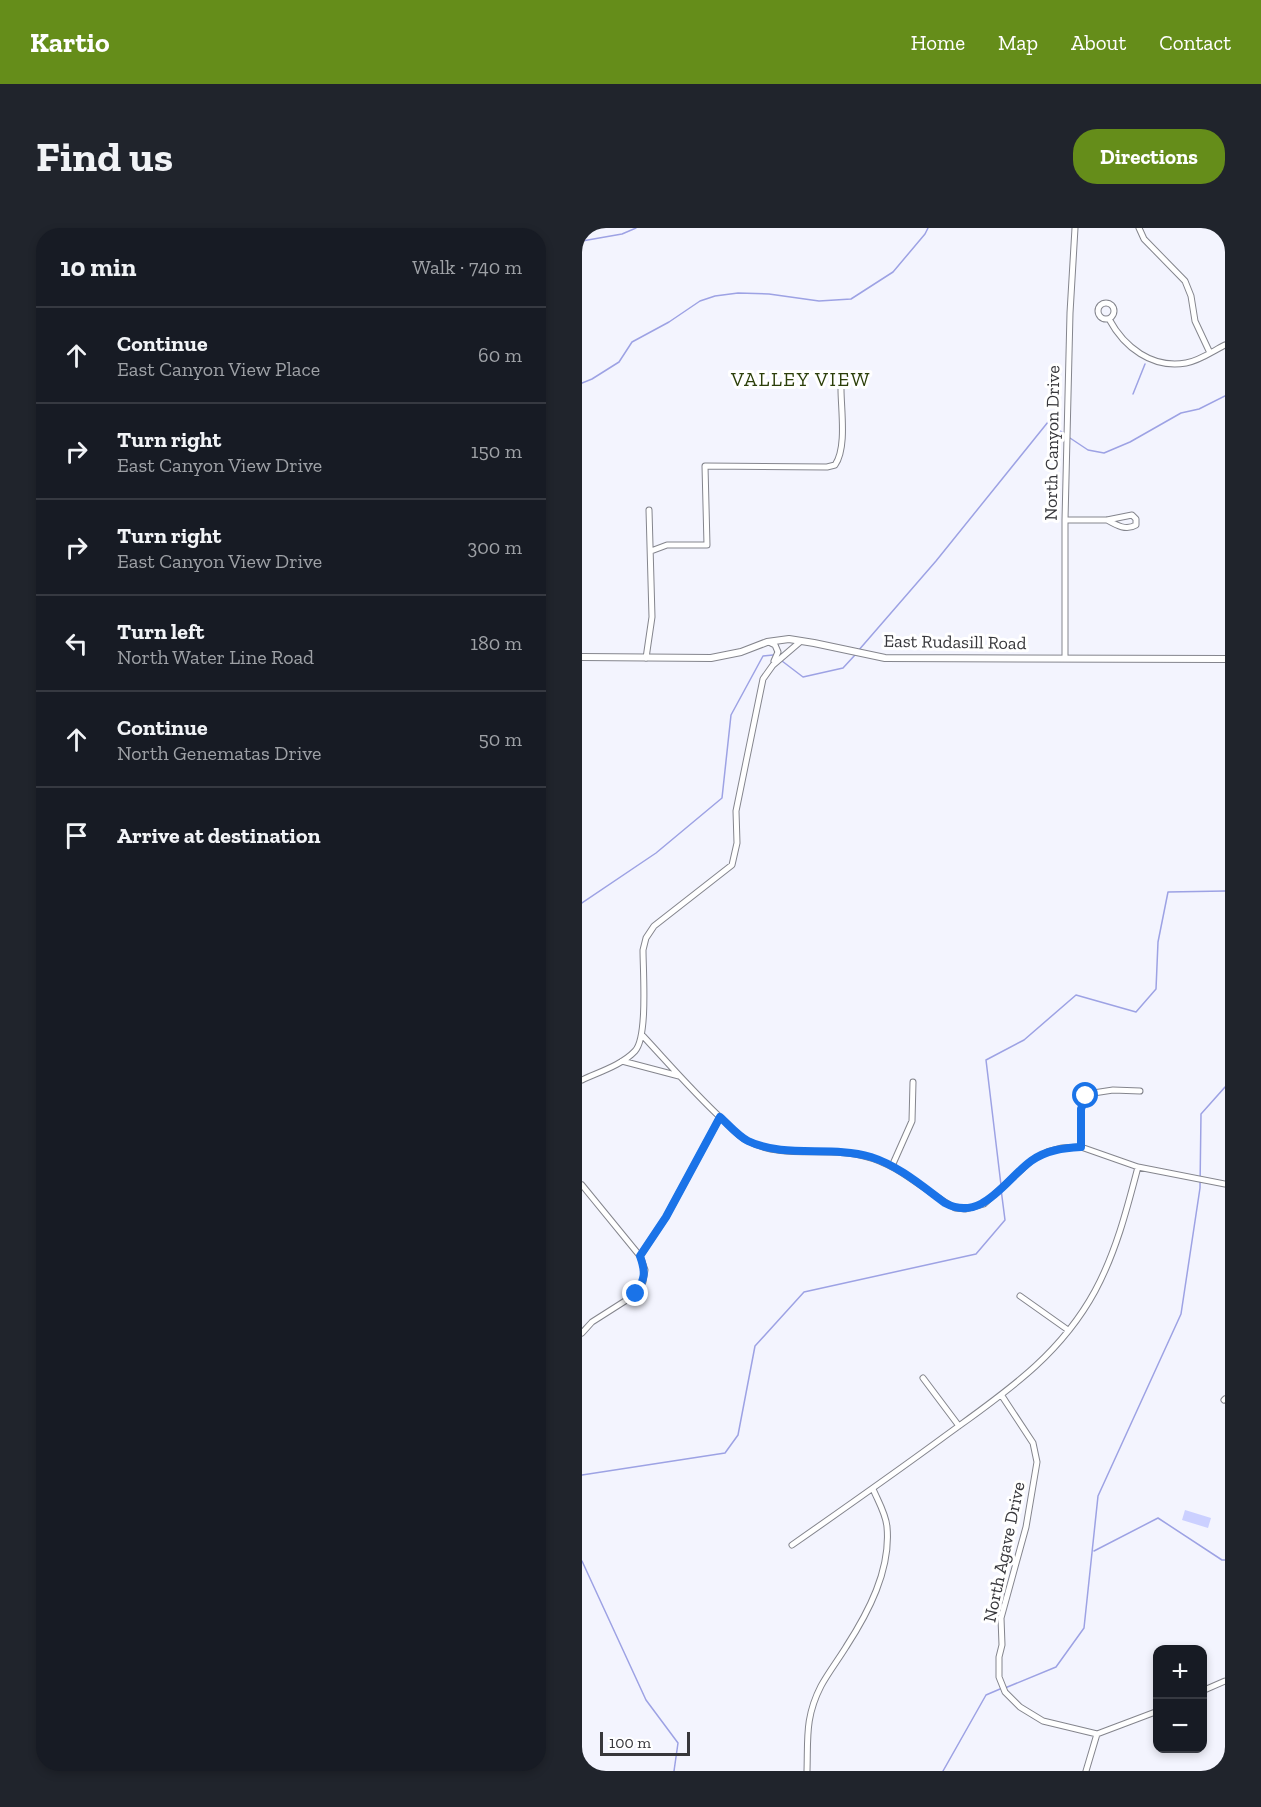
<!DOCTYPE html>
<html lang="en">
<head>
<meta charset="utf-8">
<style>
	:root { --surface:#171b24; --page:#20242c; --text:#f1f3f6; --muted:#9ea1a6; --line:#363941; --accent:#658d1a }
	body { margin:0; font-family:"Zilla Slab",serif; background:var(--page); color:var(--text) }
	.controls { position:absolute; right:18px; bottom:18px; display:grid; overflow:hidden; border-radius:12px; box-shadow:0 3px 9px #0003 }
	.controls button { width:54px; height:54px; display:grid; place-items:center; padding:0; border:0; border-bottom:2px solid var(--line); background:var(--surface); color:var(--text); font:30px sans-serif }
	.scale { position:absolute; left:18px; bottom:15px; width:90px; box-sizing:border-box; padding-left:6px; border:3px solid #37373b; border-top:0; font-size:16px; line-height:21px; white-space:nowrap; color:#37373b; -webkit-text-stroke:4px #fff; paint-order:stroke }
	.stop { position:absolute; width:18px; height:18px; margin:-14px; border:4px solid #1a73e8; border-radius:50%; background:#fff }
	.stop.end { background:#1a73e8; border-color:#fff; box-shadow:0 2px 6px #0008 }
	.list { margin:0; padding:0; list-style:none }
	h2 { display:flex; justify-content:space-between; align-items:center; height:78px; margin:0; padding:0 24px; font-size:26px }
	h2 small { font-size:20px; font-weight:400; color:var(--muted) }
	.list li { display:grid; grid-template-columns:39px 1fr auto; gap:18px; align-items:center; box-sizing:border-box; height:96px; padding:0 24px; border-top:2px solid var(--line) }
	.list b { display:block; font-size:22px; white-space:nowrap }
	.list p { margin:0; font-size:20px; white-space:nowrap; color:var(--muted) }
	.list em { font-size:20px; font-style:normal; color:var(--muted) }
	.icon { flex:none; width:33px; height:33px; fill:none; stroke:currentColor; stroke-width:2; stroke-linecap:round; stroke-linejoin:round }
	.map { position:relative; flex:none; width:643px; height:1543px; overflow:hidden; border-radius:24px }
	header { display:flex; align-items:center; gap:36px; box-sizing:border-box; height:84px; padding:0 30px; background:var(--accent); color:#fff }
	header strong { font-size:28px }
	nav { display:flex; gap:33px; margin-inline-start:auto; font-size:21px }
	.intro { display:flex; align-items:center; justify-content:space-between; box-sizing:border-box; height:144px; padding:0 36px }
	h1 { margin:0; font-size:42px }
	.button { padding:15px 27px; border-radius:24px; background:var(--accent); color:#fff; font-size:21px; font-weight:700 }
	main { display:flex; gap:36px; padding:0 36px }
	aside { flex:1; background:var(--surface); border-radius:24px; box-shadow:0 3px 9px #0003 }
	.map>svg:first-child { display:block }
</style>
</head>
<body>
<header>
<strong>Kartio</strong>
<nav><a>Home</a><a>Map</a><a>About</a><a>Contact</a></nav>
</header>
<div class="intro"><h1>Find us</h1><a class="button">Directions</a></div>
<main>
<aside>
<h2>10 min<small>Walk · 740 m</small></h2>
<ul class="list">
<li><svg class="icon" aria-label="ahead" viewBox="0 0 24 24"><path d="M12 20V5M6 11l6-6 6 6"/></svg><div><b>Continue</b><p>East Canyon View Place</p></div><em>60 m</em></li>
<li><svg class="icon" aria-label="right" viewBox="0 0 24 24"><path d="M7 20v-9h11M14 6l5 5-5 5"/></svg><div><b>Turn right</b><p>East Canyon View Drive</p></div><em>150 m</em></li>
<li><svg class="icon" aria-label="right" viewBox="0 0 24 24"><path d="M7 20v-9h11M14 6l5 5-5 5"/></svg><div><b>Turn right</b><p>East Canyon View Drive</p></div><em>300 m</em></li>
<li><svg class="icon" aria-label="left" viewBox="0 0 24 24"><path d="M17 20v-9H6M10 6l-5 5 5 5"/></svg><div><b>Turn left</b><p>North Water Line Road</p></div><em>180 m</em></li>
<li><svg class="icon" aria-label="ahead" viewBox="0 0 24 24"><path d="M12 20V5M6 11l6-6 6 6"/></svg><div><b>Continue</b><p>North Genematas Drive</p></div><em>50 m</em></li>
<li><svg class="icon" aria-label="arrive" viewBox="0 0 24 24"><path d="M6 21V4h12l-3 4 3 4H6"/></svg><div><b>Arrive at destination</b></div></li>
</ul>
</aside>
<div class="map">
<svg width="643" height="1543" viewBox="0 0 643 1543">
	<rect width="100%" height="100%" fill="#f3f4fe"/>
	<path fill="#cbd0ff" d="M603,1282L629,1290L626,1300L600,1292Z"/>
	<g fill="none" stroke-linecap="round" stroke-linejoin="round">
		<path stroke="#9da2e4" stroke-width="1.5" d="M0,13L40,6L54,0
			M0,155L10,151L37,134L50,114L87,94L118,73L133,68L156,65L187,66L237,73L269,71L311,44L343,6L346,0
			M551,166L563,136
			M488,210L506,222L522,225L548,214L599,185L617,181L643,168
			M276,423L354,333L466,194L484,207
			M200,433L221,449L261,440L273,427
			M0,675L74,625L140,570L149,487L181,428L191,427
			M419,957L404,832L442,812L494,767L554,784L574,761L576,714L586,664L643,663
			M0,1247L143,1225L156,1207L173,1118L222,1064L394,1026L423,992L419,961
			M512,1323L576,1290L640,1332H643
			M0,1333L64,1472L96,1515L92,1543
			M423,1460L474,1439L502,1400L516,1268L599,1086L618,960L619,886L643,859
			M361,1543L404,1467L418,1461"/>
		<g stroke="#84858d" stroke-width="7">
			<path id="minor" d="M557,0L562,11L603,53L609,68L613,93L628,125
				M516 83a8 8 0 1 1 16 0a8 8 0 1 1-16 0Z
				M527,91C542,119 570,141 604,135C617,133 631,123 643,117
				M483,292H525L550,287L554,291V297C544,303 534,297 525,292
				M69,323L85,317H125L123,238L245,239L253,237C265,220 259,182 259,161
				M187,414L193,417L196,424L192,433
				M64,430L70,389L67,282
				M483,430V292L488,85L493,0
				M61,808C87,836 112,865 140,891C148,898 156,908 164,912C199,932 244,918 282,928C317,936 342,963 373,980L384,981L402,976L450,932L465,924L480,920L499,919L556,939L643,956
				M40,833L97,848
				M0,852C17,844 40,837 53,823C66,809 61,743 61,722L64,710L72,698L150,637L155,615L154,583L181,451L191,437L219,413
				M499,919V881L505,866L531,862L558,863
				M310,938L330,893L331,854
				M0,957L58,1028L63,1042L61,1054L54,1066L10,1094L0,1105
				M58,1028L84,989L138,889
				M438,1068L486,1102
				M341,1150L377,1198
				M420,1168L451,1215L455,1234L444,1299L419,1390L420,1417L417,1429V1449L423,1464L438,1479L461,1493L515,1506
				M642,1172L643,1171
				M210,1317C260,1282 310,1247 359,1211C419,1167 476,1131 513,1063C534,1024 545,981 556,939
				M620,1463L643,1453
				M515,1506L576,1483
				M225,1543C226,1510 223,1489 239,1458C246,1445 256,1432 264,1419C286,1385 309,1342 305,1299C304,1286 296,1273 291,1261
				M504,1543L515,1506"/>
		</g>
		<g stroke="#84858d" stroke-width="8">
			<path id="tertiary" d="M0,429L129,430L159,424L185,414L207,411L232,415L303,430L643,431"/>
		</g>
		<use href="#minor" stroke="#fff" stroke-width="5"/>
		<use href="#tertiary" stroke="#fff" stroke-width="6"/>
	</g>
	<g fill="none" stroke-linecap="round" stroke-linejoin="round">
		<path stroke="#1a73e8" stroke-width="8" d="M54,1066C63,1050 64,1045 58,1028L84,989L138,889C146,896 156,908 166,913C204,931 248,917 289,929C317,938 340,958 363,975C400,995 423,952 449,933C464,922 482,920 499,919V881L504,868"/>
	</g>
	<g text-anchor="middle" stroke-width="6" stroke-linejoin="round" paint-order="stroke">
		<g font-size="18" fill="#37373b" stroke="#fff">
			<text transform="translate(470 215) rotate(-89)" y="6">North Canyon Drive</text>
			<text transform="translate(373 414) rotate(1)" y="6">East Rudasill Road</text>
			<text transform="translate(422 1324) rotate(-78)" y="6">North Agave Drive</text>
		</g>
		<g font-size="20" letter-spacing="1.5" fill="#2c3f09" stroke="#fff">
			<text x="219" y="158">VALLEY VIEW</text>
		</g>
	</g>
</svg>
<div class="controls">
<button>+</button>
<button>−</button>
</div>
<div class="scale">100 m</div>
<div class="stop" style="left:504px;top:868px"></div>
<div class="stop end" style="left:54px;top:1066px"></div>
</div>
</main>
</body>
</html>
